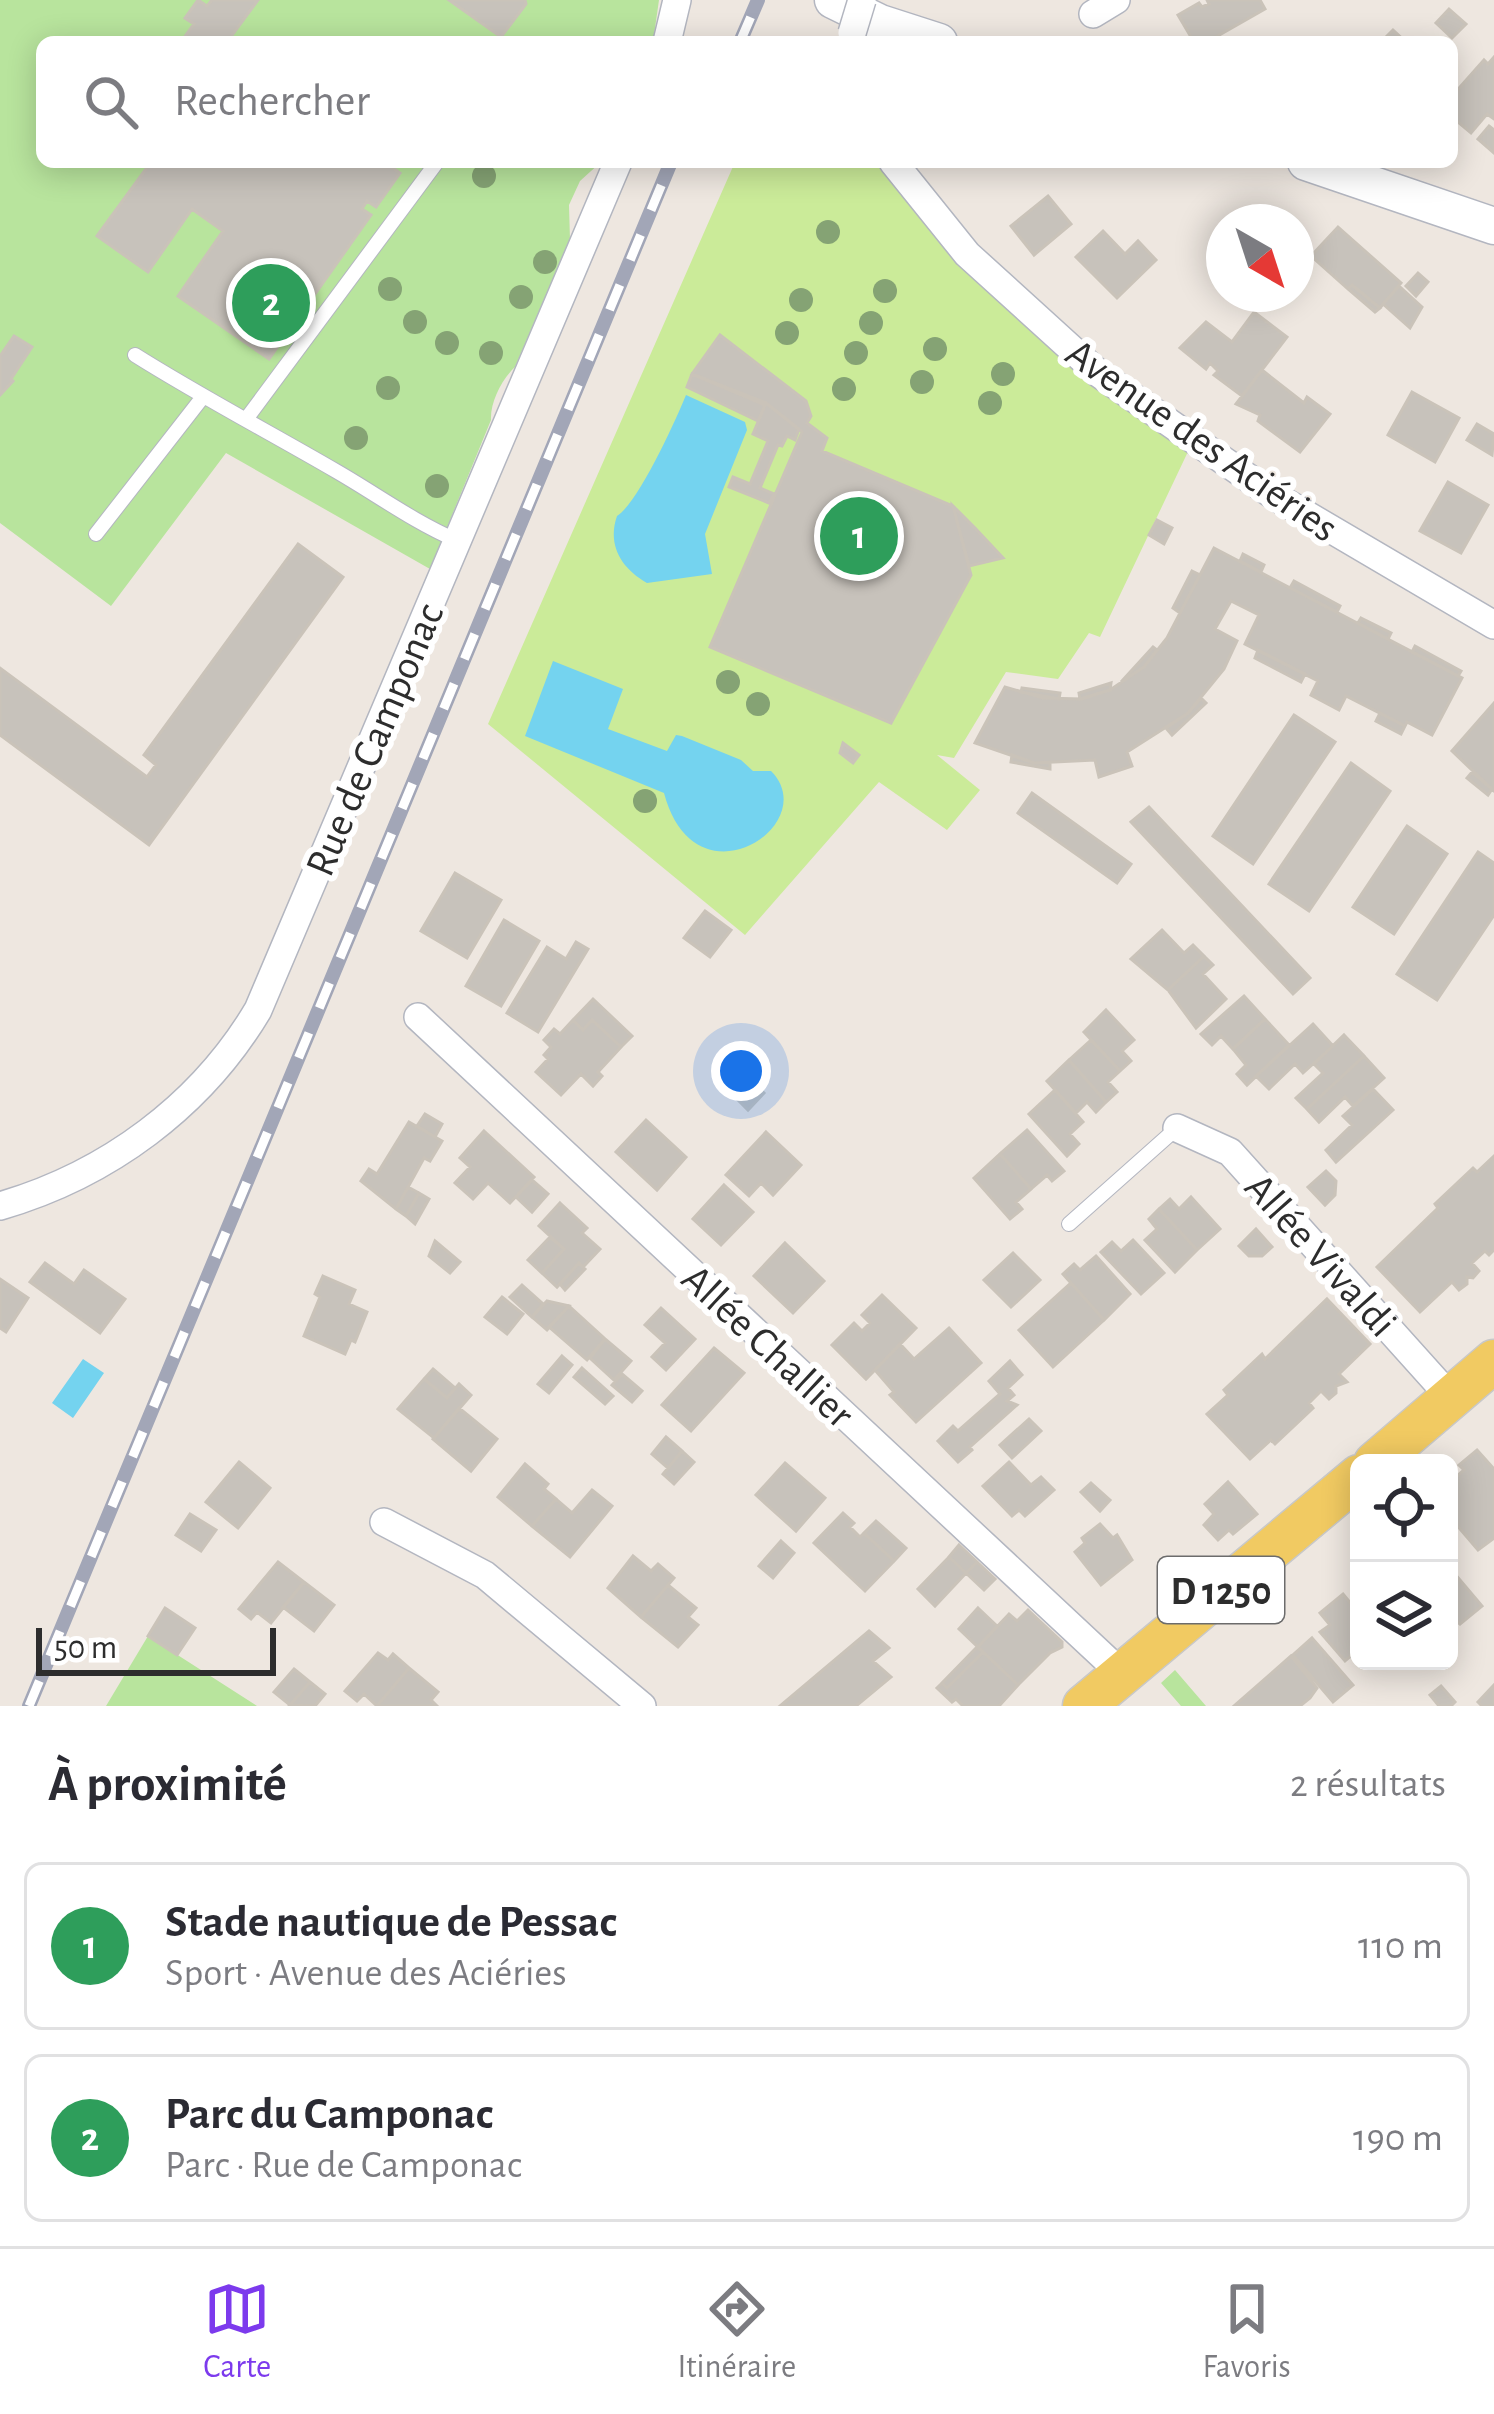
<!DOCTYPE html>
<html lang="fr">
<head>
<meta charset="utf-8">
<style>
	:root { --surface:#fff; --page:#f2f2f3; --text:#2b2b33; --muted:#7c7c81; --line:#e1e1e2; --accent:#7c3aed }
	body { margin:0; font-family:"Alegreya Sans",sans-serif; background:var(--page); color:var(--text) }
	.controls { position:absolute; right:36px; bottom:36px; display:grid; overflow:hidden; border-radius:18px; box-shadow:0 6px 30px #0003 }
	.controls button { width:108px; height:108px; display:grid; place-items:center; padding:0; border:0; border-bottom:3px solid var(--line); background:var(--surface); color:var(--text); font:60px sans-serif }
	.compass { position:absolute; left:1206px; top:204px; width:108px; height:108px; border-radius:50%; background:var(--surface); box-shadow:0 6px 30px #0003; rotate:141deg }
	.scale { position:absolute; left:36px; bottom:30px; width:240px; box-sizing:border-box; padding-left:12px; border:6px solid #2d2d2d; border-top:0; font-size:33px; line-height:42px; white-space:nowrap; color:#2d2d2d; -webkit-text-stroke:9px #fff; paint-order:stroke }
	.you { position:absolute; left:741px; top:1071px; width:42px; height:42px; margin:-30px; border:9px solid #fff; border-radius:50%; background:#1a73e8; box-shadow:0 0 0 18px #1a73e833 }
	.badge { display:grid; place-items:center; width:78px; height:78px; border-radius:50%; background:var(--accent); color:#fff; font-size:39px; font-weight:700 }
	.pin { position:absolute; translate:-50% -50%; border:6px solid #fff; box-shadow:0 3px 12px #0006 }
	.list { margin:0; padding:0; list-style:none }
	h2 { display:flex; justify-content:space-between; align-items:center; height:156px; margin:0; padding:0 48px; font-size:51px }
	h2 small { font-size:39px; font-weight:400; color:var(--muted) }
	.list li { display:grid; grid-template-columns:78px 1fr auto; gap:36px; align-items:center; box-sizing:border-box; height:168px; margin:0 24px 24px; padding:0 24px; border:3px solid var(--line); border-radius:18px }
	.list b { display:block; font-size:45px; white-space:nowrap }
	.list p { margin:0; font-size:39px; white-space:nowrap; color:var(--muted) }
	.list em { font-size:39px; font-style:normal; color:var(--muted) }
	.icon { flex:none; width:66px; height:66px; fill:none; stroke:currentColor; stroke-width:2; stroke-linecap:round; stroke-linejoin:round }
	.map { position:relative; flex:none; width:1494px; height:1706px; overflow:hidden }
	.search { position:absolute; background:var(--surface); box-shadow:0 6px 30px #0003; left:36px; right:36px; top:36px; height:132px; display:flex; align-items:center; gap:30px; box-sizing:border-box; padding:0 42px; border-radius:18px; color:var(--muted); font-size:45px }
	.sheet { height:540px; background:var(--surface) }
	nav { display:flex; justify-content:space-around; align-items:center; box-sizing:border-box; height:168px; border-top:3px solid var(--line); background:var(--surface); font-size:33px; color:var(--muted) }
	nav a { display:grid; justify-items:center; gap:6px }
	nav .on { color:var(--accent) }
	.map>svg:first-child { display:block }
</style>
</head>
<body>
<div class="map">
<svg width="1494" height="1706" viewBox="0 0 1494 1706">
	<rect width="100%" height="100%" fill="#eee7e0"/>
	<path fill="#b8e49d" d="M0,0H659L653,42H42V162H601L580,181L569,205L570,240L515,367C502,379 490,402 491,420L430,569L226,453L111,606L0,523Z
		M148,1636L257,1706H106Z
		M1175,1670L1206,1706H1181L1161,1683Z"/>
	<path fill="#cbeb99" d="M735,162H893L967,254L1194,439L1100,637L1089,633L1058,679L1006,672L954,758L937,755L980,790L947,830L879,782L745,935L488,724Z"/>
	<path fill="#74d3ef" d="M686,395L745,422L747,430L705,534L712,574L647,583C621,568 607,545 617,516C638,503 675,422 686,395Z
		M553,661L623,689L608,729L667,751L676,735L682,736L741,760L753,771H771C824,824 695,910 664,793L525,736Z
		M83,1359L104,1373L73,1418L52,1403Z"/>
	<path fill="#c7c2bb" stroke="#cac3b9" stroke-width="3" d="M198,0L207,6L212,0H258L227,42H181L194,24L185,18Z
		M449,0H525L526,4L501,37Z
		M1207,0H1260L1265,9L1207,42H1194L1178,15L1199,3L1202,7L1209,4Z
		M1449,9L1466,24L1452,38L1436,23Z
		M1393,30L1406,42H1381Z
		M1494,57V119L1487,114L1471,133L1452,117V96L1484,60L1488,64Z
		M1489,126L1494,130V153L1478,139Z
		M151,162H385L400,173L376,207L367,201L362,209L371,215L269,359L178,296L223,231L192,209L148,272L97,236Z
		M1048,196L1071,224L1034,255L1011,226Z
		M1338,227L1401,283L1380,308L1352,285L1348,289L1311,256Z
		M1103,231L1125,254L1138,241L1156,260L1117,298L1076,257Z
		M1418,273L1428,282L1416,296L1406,286Z
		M1352,285L1380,308L1375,312L1348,289Z
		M1399,286L1422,307L1410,328L1383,304Z
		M1254,312L1287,337L1242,396L1214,375L1218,371L1210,363L1206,369L1180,348L1206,322L1232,342Z
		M720,335L806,401L811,416L807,423L827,438L822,451L953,506L971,575L891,723L710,647L802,432L766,403L692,374Z
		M14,336L32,347L11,379L13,381L0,395V356Z
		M1262,370L1304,403L1307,397L1330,414L1300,452L1258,421L1260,415L1236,404Z
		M692,374L765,405L758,421L687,387Z
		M1412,392L1459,418L1435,462L1388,435Z
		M766,403L799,429L795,440L787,436L782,446L778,445L760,488L774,494L769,503L729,487L733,477L750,484L768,441L753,434Z
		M1477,424L1494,434L1492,455L1467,440Z
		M1448,482L1488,505L1461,553L1420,531Z
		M953,506L975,528L1003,558L969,566Z
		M1157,520L1172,528L1164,544L1149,535Z
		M298,544L343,577L149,845L0,735V668L147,777L156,765L144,755Z
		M1214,548L1462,678L1432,735L1407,722L1405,726L1346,696L1339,710L1311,695L1318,681L1245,644L1259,615L1231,601L1215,629L1237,641L1224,669L1188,713L1127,752L1132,766L1099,777L1095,760L1034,763L975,743L1005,687L1043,698L1082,699L1110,690L1144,667L1167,638Z
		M1243,554L1264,565L1261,572L1240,561Z
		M1192,571L1200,575L1180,613L1173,608Z
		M1294,581L1340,606L1337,612L1290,588Z
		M1361,618L1391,633L1388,639L1358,623Z
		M1415,646L1461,671L1458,676L1412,652Z
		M1153,647L1157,650L1144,667L1121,682Z
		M1258,650L1305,674L1301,682L1255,658Z
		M1111,683L1110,690L1080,699L1079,693Z
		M1022,688L1060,693L1059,699L1021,692Z
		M1201,698L1206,703L1172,735L1166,728L1188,713Z
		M1494,703V791L1452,751Z
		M1380,713L1405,726L1401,734L1376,721Z
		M1294,715L1335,742L1253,864L1213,836Z
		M843,743L859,755L853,763L840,753Z
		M1012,755L1034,763L1050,762V769L1011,762Z
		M1351,763L1390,791L1309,911L1269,884Z
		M1472,772L1492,789L1488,795L1467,778Z
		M1032,793L1131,864L1117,883L1018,813Z
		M1149,807L1310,978L1293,994L1131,822Z
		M1407,826L1447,854L1394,934L1353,907Z
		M1478,852L1494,863V915L1437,1000L1397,974Z
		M455,873L501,900L467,958L421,931Z
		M705,911L731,930L710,957L684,938Z
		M504,920L539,941L501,1006L466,986Z
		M1162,930L1184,953L1193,945L1204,956L1168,990L1131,959Z
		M576,942L588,949L538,1032L507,1013L547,947L566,959Z
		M1204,956L1213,965L1203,974L1226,999L1196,1028L1168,990Z
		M1244,996L1265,1019L1233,1049L1221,1036L1212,1045L1201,1034Z
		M593,999L632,1036L621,1047L592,1020L583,1030L573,1020Z
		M1106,1010L1134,1040L1122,1051L1131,1061L1120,1071L1084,1032Z
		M1265,1019L1289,1045L1247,1085L1237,1074L1246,1065L1233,1049Z
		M573,1020L583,1030L592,1020L621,1047L598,1072L602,1076L593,1086L581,1074L561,1095L536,1072L548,1059L544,1055L551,1047L544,1040L554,1029L560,1034Z
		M1313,1024L1333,1046L1303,1073L1295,1064L1269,1089L1256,1076Z
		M1344,1035L1364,1056L1307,1109L1296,1098L1323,1073L1314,1064Z
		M1091,1040L1120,1071L1108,1082L1117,1092L1106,1102L1069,1060Z
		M1364,1056L1384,1078L1353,1106L1345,1097L1319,1122L1307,1109Z
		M1069,1060L1106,1102L1096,1112L1087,1102L1076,1113L1047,1081Z
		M753,1082L764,1093L748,1110L737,1099Z
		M1373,1089L1393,1110L1336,1162L1326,1150L1352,1125L1343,1116Z
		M1055,1090L1083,1122L1070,1134L1079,1144L1067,1156L1029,1114Z
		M425,1114L442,1124L435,1137L417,1126Z
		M646,1120L686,1157L657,1190L616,1152Z
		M409,1122L442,1141L430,1161L424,1158L396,1209L361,1181L369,1169L377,1174Z
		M1027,1130L1064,1171L1052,1181L1047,1175L1031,1189L1000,1154Z
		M484,1131L534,1177L510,1203L488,1183L473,1199L455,1183L470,1167L460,1158Z
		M766,1132L801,1165L773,1195L761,1183L749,1196L726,1175Z
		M1000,1154L1031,1189L1016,1202L1022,1209L1010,1219L974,1178Z
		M1494,1156V1250L1489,1255L1485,1251L1472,1263L1479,1271L1473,1278L1467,1277V1284L1459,1290L1452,1282L1420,1312L1377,1267L1438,1208L1435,1204L1473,1168L1477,1172Z
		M1326,1171L1336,1181L1335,1195L1325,1205L1308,1187Z
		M532,1180L548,1194L532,1212L516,1197Z
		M724,1185L753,1212L721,1245L693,1219Z
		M408,1187L419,1193L406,1216L396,1209Z
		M419,1193L429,1199L415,1224L406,1216Z
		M1191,1197L1220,1229L1197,1250L1159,1209L1170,1199L1179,1209Z
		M560,1203L587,1228L582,1233L600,1249L583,1267L579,1263L557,1287L542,1273L564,1249L539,1226Z
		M1159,1209L1197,1250L1175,1272L1145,1240L1157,1229L1149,1219Z
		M1256,1229L1272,1247L1262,1256H1249L1239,1246Z
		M550,1237L564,1249L542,1273L528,1260Z
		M1133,1240L1164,1273L1141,1294L1101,1252L1112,1242L1121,1251Z
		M435,1241L460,1262L450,1273L429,1256Z
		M785,1243L824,1281L793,1313L754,1276Z
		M1013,1253L1040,1280L1011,1307L984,1280Z
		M1096,1256L1130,1294L1104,1320L1063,1274L1074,1264L1080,1270Z
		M45,1263L74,1284L84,1270L125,1299L100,1333L30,1282Z
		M579,1263L585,1269L565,1290L560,1284Z
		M323,1276L355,1290L349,1304L367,1312L355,1342L351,1340L345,1354L304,1336L320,1297L315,1294Z
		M0,1279L28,1298L6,1332L0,1328Z
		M1071,1283L1104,1320L1053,1367L1019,1330Z
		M522,1285L543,1304L532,1317L510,1297Z
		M882,1295L916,1328L866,1379L832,1345L854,1323L862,1331L870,1323L862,1315Z
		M502,1297L523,1314L507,1334L485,1317Z
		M1327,1299L1370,1344L1339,1374L1347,1382L1336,1386V1393L1329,1399L1321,1391L1309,1403L1313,1408L1275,1444L1271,1440L1250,1459L1207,1414L1228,1395L1224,1390L1262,1354L1265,1359Z
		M547,1301L569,1306L547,1330L532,1317Z
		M569,1306L605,1339L587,1360L549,1327Z
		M661,1308L695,1339L666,1370L652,1357L665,1343L645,1325Z
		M949,1328L981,1363L916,1422L890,1395L894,1392L875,1370L900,1344L914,1359Z
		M605,1339L631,1361L614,1380L590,1358Z
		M714,1348L744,1373L691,1431L662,1405Z
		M562,1356L572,1365L549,1393L538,1384Z
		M1010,1361L1022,1375L1008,1388L1014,1395L1007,1401L1017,1405L970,1447L972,1450L958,1462L938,1441L953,1426L958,1431L1000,1394L989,1381Z
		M582,1368L613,1396L605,1404L574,1377Z
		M433,1369L455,1388L447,1398L424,1379Z
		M622,1374L642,1391L632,1402L612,1385Z
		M424,1379L447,1398L459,1384L471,1395L434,1438L398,1409Z
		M459,1408L497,1439L471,1471L433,1439Z
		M1029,1419L1041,1431L1012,1458L1000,1445Z
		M666,1437L682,1451L668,1468L652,1454Z
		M1477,1450L1494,1469V1538L1478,1550L1449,1516V1483L1464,1470L1459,1465Z
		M682,1451L694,1462L674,1484L663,1474Z
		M239,1462L270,1488L238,1528L206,1502Z
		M1009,1462L1031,1485L1041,1477L1054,1490L1025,1516L1019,1510L1012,1516L983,1486Z
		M785,1463L825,1498L796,1531L756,1495Z
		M525,1464L548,1484L544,1489L556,1499L532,1526L498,1497Z
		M1228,1482L1257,1514L1233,1534L1229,1530L1218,1540L1204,1525L1214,1514L1205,1504Z
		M1091,1483L1110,1500L1100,1511L1081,1492Z
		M592,1490L612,1506L570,1557L532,1526L556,1499L572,1513Z
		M843,1513L854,1523L850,1527L860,1537L864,1533L894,1561L865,1591L814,1543Z
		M190,1514L216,1530L201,1551L176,1535Z
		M876,1521L906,1548L894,1561L864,1533Z
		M1100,1524L1113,1538L1117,1535L1132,1560L1101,1585L1075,1552L1085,1543L1082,1538Z
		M781,1541L794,1553L773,1578L759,1566Z
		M959,1545L977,1562L966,1573L949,1557Z
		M633,1556L651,1571L658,1564L674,1578L641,1617L608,1588Z
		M949,1557L966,1573L935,1606L918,1589Z
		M278,1562L304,1582L271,1623L257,1612L251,1619L239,1609Z
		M977,1562L995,1579L984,1590L966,1573Z
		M1449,1567L1482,1606L1460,1624L1449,1615Z
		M304,1582L334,1605L314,1631L283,1607Z
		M668,1585L696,1608L688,1617L698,1625L678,1647L641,1617Z
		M1343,1594L1352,1605L1359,1599V1649L1345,1661L1320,1632L1330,1625L1320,1613Z
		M165,1608L195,1628L177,1655L148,1636Z
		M978,1608L997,1626L978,1647L959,1629Z
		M1028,1610L1062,1642V1647L1050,1653L1018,1685L978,1647L1009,1614L1017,1621Z
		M869,1631L889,1648L873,1661L891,1677L856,1706H780Z
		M1312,1638L1353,1685L1333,1702L1293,1655Z
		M977,1647L983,1652L947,1688L942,1683Z
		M983,1652L1018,1685L999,1706H963L956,1699L952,1702L937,1688L942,1683L947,1688Z
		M378,1653L388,1660L393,1654L409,1668L377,1706L364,1694L357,1701L345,1691Z
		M1291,1656L1317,1688L1310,1698L1300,1706H1234Z
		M409,1668L438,1692L431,1700L437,1706H377Z
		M294,1669L310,1682L290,1705L274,1692Z
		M310,1682L325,1694L315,1706L290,1705Z
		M1494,1685V1706H1482L1478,1702Z
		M1441,1686L1455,1702L1451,1706H1439L1430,1695Z"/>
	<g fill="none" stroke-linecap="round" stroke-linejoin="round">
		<g stroke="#b3b6c0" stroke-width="16">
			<path id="service" d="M135,355C200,396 269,432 336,471C376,494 414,522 456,540
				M247,418L437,162
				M96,534L202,398
				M1069,1224L1177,1128"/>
		</g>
		<g stroke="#b3b6c0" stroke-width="30">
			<path id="minor" d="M1093,14L1116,0
				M667,42L677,0
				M893,162L967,254L1098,373L1273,495L1494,625
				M418,1017L1121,1673
				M1177,1128L1230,1152L1452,1399
				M0,1206C107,1175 201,1106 258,1010L618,162
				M384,1522L485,1575L642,1706"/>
		</g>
		<g stroke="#b3b6c0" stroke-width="39">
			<path id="secondary" d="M833,0L880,23L939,42
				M1306,162L1494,226"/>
		</g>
		<g stroke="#c8c8c8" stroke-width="45">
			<path id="primary" d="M1375,1463L1494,1361
				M1084,1706L1359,1476"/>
		</g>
		<use href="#service" stroke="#fff" stroke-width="14"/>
		<use href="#minor" stroke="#fff" stroke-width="27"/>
		<use href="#secondary" stroke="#fff" stroke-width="36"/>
		<use href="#primary" stroke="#f1ca62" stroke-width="42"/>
		<g stroke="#a2a6b7" stroke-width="14">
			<path id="rail" d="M740,42L758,0
				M29,1706L671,162"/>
		</g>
		<use href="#rail" stroke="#fff" stroke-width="9" stroke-dasharray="27" stroke-linecap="butt"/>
		<g stroke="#b3b6c0" stroke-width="30" stroke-linecap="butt">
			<path id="minor-bridge" d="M852,33L862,0"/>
		</g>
		<use href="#minor-bridge" stroke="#fff" stroke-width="27"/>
	</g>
	<g fill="#85a374">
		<circle cx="484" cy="176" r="12"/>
		<circle cx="828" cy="232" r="12"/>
		<circle cx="545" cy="262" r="12"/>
		<circle cx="390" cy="289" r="12"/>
		<circle cx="885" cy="291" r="12"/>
		<circle cx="521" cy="297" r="12"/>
		<circle cx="801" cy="300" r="12"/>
		<circle cx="415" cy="322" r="12"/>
		<circle cx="871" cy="323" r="12"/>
		<circle cx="787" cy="333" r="12"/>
		<circle cx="447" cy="343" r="12"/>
		<circle cx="935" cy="349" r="12"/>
		<circle cx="491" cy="353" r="12"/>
		<circle cx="856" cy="353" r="12"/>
		<circle cx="1003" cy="374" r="12"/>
		<circle cx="922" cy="382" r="12"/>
		<circle cx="388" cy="388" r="12"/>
		<circle cx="844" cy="389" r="12"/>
		<circle cx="990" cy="403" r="12"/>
		<circle cx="356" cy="438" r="12"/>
		<circle cx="437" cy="486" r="12"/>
		<circle cx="728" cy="682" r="12"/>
		<circle cx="758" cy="704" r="12"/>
		<circle cx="645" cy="801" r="12"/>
	</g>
	<g text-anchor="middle" stroke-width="12" stroke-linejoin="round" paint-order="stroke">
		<rect fill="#fff" stroke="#6c6c6c" stroke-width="3" x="1158" y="1557" width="126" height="66" rx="9"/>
		<g font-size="39" font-weight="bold" fill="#2d2d2d">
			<text x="1221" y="1604">D 1250</text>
		</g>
		<g font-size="42" fill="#2d2d2d" stroke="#fff">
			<text transform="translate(1203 439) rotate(35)" y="15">Avenue des Aciéries</text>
			<text transform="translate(373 739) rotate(-67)" y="15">Rue de Camponac</text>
			<text transform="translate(1322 1254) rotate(48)" y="15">Allée Vivaldi</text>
			<text transform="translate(769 1345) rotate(43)" y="15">Allée Challier</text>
		</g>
	</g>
</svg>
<div class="controls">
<button><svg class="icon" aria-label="locate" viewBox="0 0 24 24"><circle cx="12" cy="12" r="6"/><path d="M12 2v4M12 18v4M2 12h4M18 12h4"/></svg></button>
<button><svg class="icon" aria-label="layers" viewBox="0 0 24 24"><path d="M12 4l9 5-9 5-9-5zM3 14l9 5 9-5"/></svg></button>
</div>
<svg class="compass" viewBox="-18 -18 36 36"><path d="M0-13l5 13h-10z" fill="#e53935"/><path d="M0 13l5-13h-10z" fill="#7c7c81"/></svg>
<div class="scale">50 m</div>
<div class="you"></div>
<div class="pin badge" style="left:859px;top:536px;background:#2e9e5b">1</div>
<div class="pin badge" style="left:271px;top:303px;background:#2e9e5b">2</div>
<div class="search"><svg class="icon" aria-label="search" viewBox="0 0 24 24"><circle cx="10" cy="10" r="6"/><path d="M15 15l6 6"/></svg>Rechercher</div>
</div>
<section class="sheet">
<h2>À proximité<small>2 résultats</small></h2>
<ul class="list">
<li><span class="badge" style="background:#2e9e5b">1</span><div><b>Stade nautique de Pessac</b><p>Sport · Avenue des Aciéries</p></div><em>110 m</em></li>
<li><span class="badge" style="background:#2e9e5b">2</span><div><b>Parc du Camponac</b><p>Parc · Rue de Camponac</p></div><em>190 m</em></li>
</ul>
</section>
<nav>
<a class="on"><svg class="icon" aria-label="map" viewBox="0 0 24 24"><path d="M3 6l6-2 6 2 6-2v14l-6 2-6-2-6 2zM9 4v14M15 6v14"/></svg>Carte</a>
<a><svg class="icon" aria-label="directions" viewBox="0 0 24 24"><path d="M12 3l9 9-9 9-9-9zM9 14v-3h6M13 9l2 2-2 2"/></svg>Itinéraire</a>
<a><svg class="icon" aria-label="saved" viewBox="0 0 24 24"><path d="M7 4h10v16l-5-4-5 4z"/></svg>Favoris</a>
</nav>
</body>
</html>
